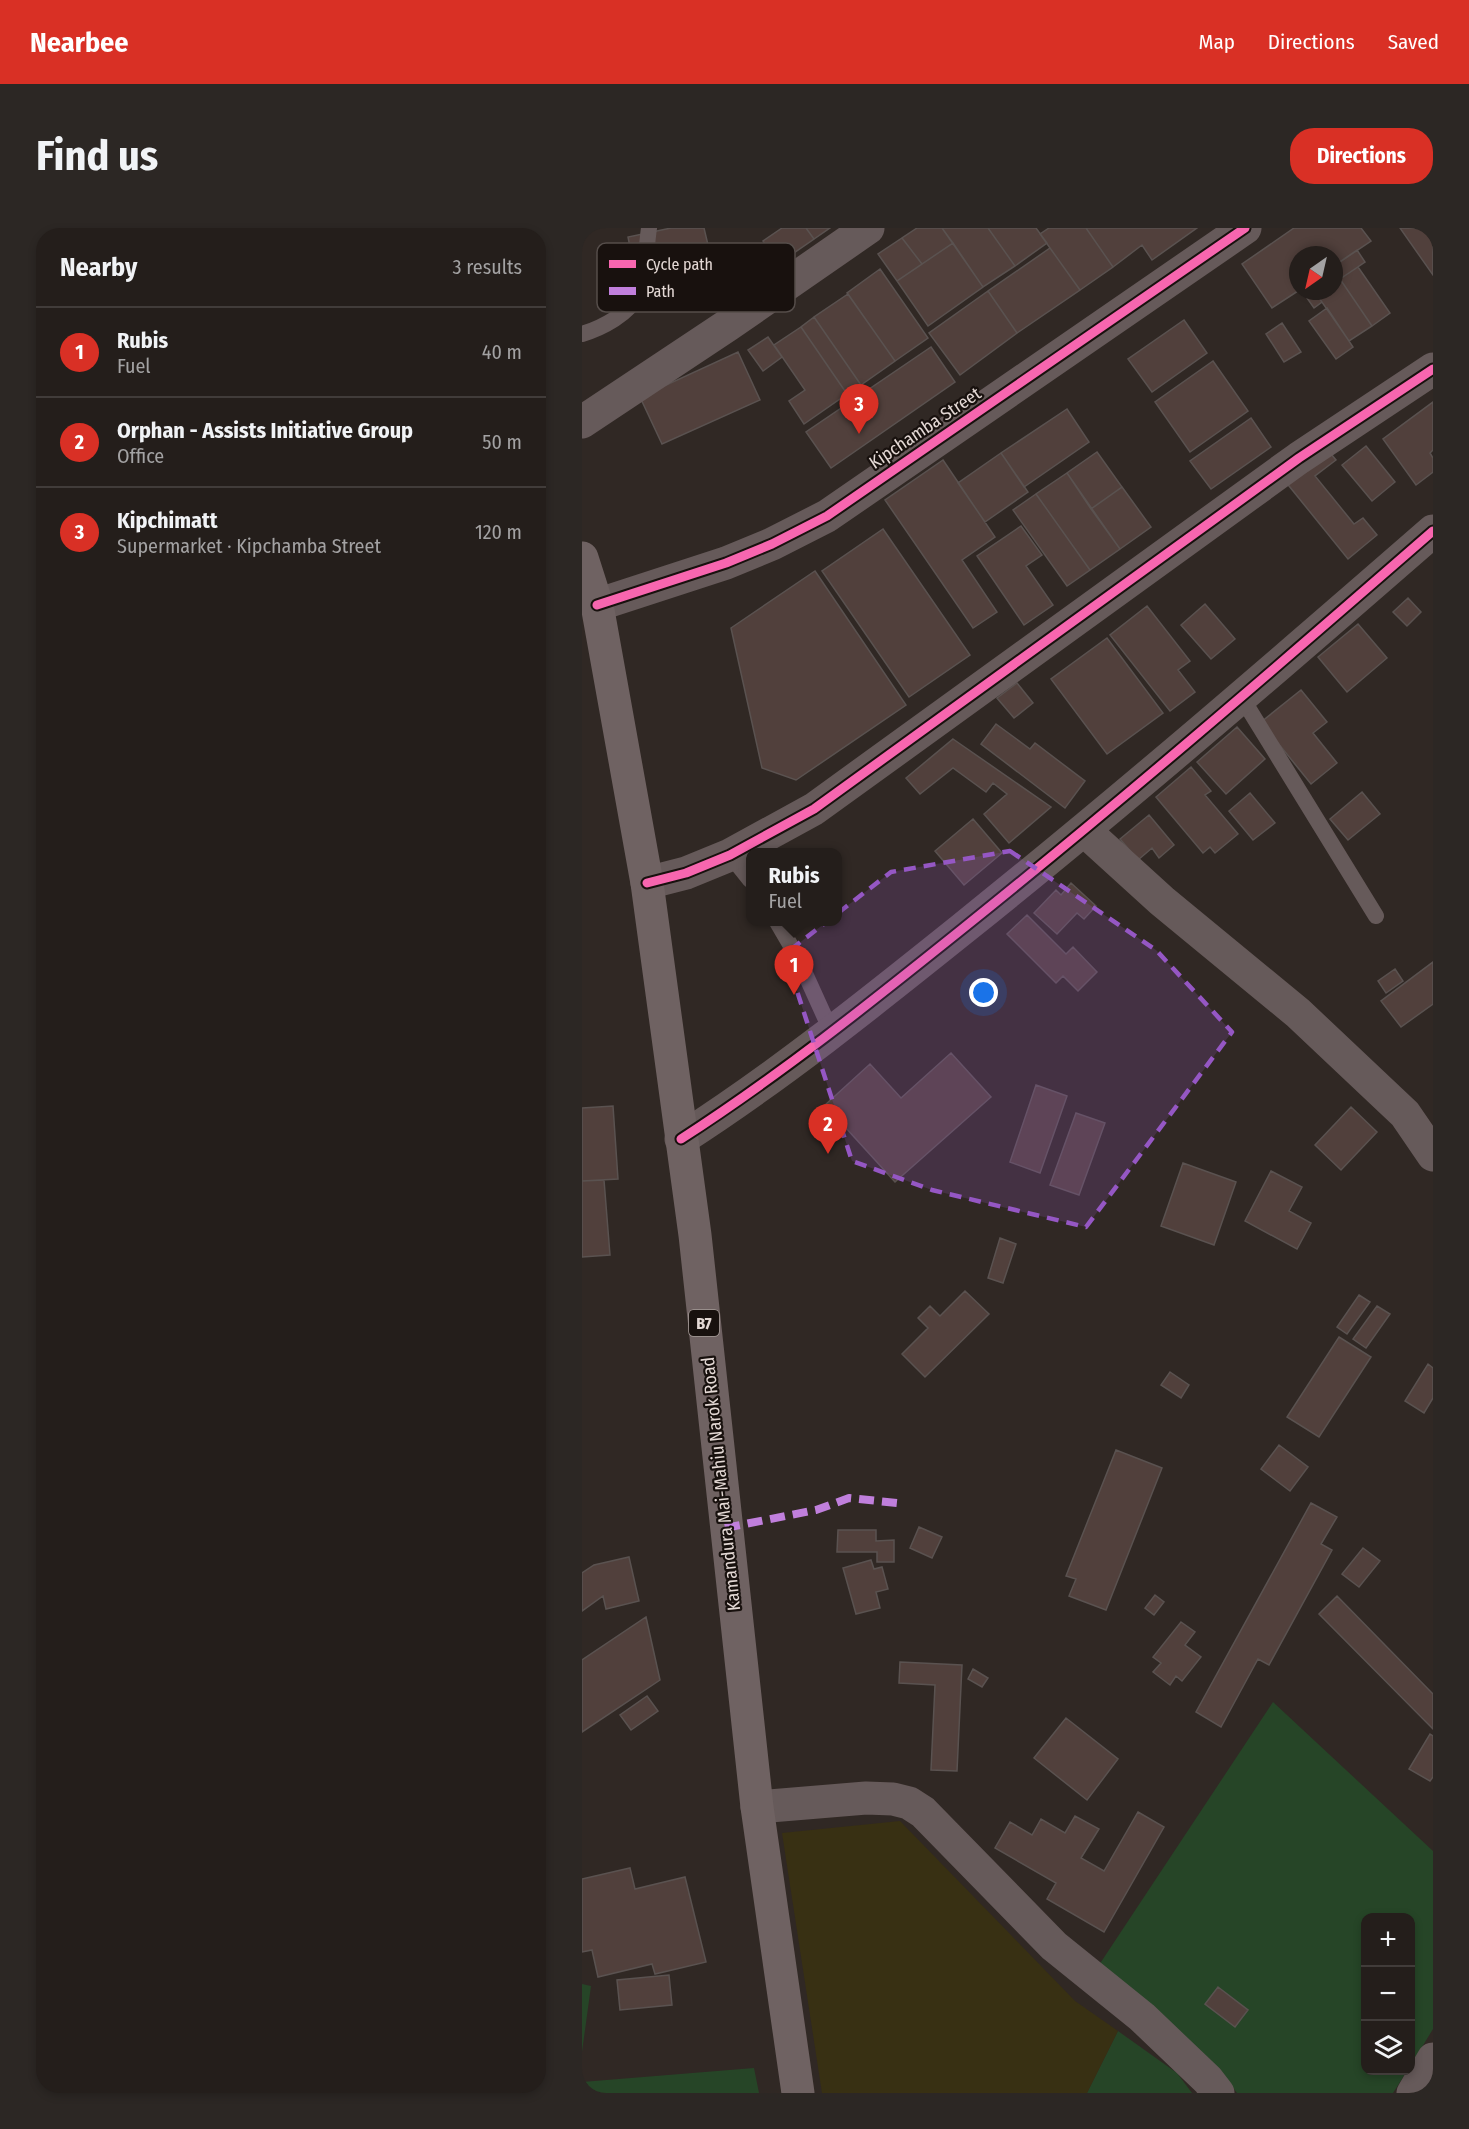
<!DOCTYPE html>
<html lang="en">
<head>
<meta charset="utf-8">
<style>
	:root { --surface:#241e1b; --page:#2c2724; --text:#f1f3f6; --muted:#a3a2a3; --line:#413c3a; --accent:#d93025 }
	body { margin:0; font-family:"Fira Sans Condensed",sans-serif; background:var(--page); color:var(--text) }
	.controls { position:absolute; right:18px; bottom:18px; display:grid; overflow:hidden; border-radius:12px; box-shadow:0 3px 9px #0003 }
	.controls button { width:54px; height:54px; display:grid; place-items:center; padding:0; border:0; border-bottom:2px solid var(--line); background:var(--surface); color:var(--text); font:30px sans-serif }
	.compass { position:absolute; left:707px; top:18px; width:54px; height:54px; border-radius:50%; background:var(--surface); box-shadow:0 3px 9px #0003; rotate:214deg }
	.you { position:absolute; left:402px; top:765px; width:21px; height:21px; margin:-15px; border:4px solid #fff; border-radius:50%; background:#1a73e8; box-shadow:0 0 0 9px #1a73e833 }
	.badge { display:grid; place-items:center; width:39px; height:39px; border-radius:50%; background:var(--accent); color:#fff; font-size:20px; font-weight:700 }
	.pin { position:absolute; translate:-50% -50px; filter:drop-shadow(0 2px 3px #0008) }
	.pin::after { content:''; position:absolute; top:32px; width:21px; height:18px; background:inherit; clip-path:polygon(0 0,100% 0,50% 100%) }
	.popup { position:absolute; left:164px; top:620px; width:96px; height:78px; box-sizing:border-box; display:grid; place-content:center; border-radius:12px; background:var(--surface); filter:drop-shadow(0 2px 4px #0005); font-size:20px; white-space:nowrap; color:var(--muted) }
	.popup b { font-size:22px; color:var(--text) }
	.popup::after { content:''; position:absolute; left:50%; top:100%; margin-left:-12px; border:12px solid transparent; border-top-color:var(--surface) }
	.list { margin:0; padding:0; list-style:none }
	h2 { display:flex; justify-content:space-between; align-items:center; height:78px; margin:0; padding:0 24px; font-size:26px }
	h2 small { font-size:20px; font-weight:400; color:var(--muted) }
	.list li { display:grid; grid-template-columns:39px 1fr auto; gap:18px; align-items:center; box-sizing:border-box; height:90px; padding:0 24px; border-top:2px solid var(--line) }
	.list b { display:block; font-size:22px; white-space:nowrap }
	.list p { margin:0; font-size:20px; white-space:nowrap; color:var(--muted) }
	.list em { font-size:20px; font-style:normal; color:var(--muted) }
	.icon { flex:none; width:33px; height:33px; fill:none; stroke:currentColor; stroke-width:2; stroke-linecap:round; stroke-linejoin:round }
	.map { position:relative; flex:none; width:851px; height:1865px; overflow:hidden; border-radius:24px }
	header { display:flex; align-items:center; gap:36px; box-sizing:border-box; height:84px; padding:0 30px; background:var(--accent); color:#fff }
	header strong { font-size:28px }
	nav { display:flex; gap:33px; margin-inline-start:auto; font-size:21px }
	.intro { display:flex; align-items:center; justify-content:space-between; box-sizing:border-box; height:144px; padding:0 36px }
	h1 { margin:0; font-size:42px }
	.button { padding:15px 27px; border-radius:24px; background:var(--accent); color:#fff; font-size:21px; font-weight:700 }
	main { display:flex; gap:36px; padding:0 36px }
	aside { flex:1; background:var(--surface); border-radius:24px; box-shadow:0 3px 9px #0003 }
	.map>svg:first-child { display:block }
</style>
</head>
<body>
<header>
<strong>Nearbee</strong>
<nav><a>Map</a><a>Directions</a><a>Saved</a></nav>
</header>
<div class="intro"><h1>Find us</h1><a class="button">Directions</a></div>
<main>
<aside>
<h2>Nearby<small>3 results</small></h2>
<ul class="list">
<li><span class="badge">1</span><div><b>Rubis</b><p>Fuel</p></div><em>40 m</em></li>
<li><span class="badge">2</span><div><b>Orphan - Assists Initiative Group</b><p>Office</p></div><em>50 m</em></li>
<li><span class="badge">3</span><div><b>Kipchimatt</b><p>Supermarket · Kipchamba Street</p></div><em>120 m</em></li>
</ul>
</aside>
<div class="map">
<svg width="851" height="1865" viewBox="0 0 851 1865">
	<rect width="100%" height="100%" fill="#302824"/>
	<path fill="#264527" d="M691,1474L851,1623V1801L829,1837L828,1690H784V1842L825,1843L811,1865H655L633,1837L517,1737Z
		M0,1756L9,1758L0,1824Z
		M536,1803L595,1845L610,1865H505Z
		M172,1840L177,1865H0V1854Z"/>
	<path fill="#383013" d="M318,1593L493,1773L536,1803L505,1865H240L200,1605Z"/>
	<path fill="#51403c" stroke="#5a5250" stroke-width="1.5" d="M89,0H122L131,38L55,54L46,9Z
		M200,0H224L232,11L196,36L181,13Z
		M224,0H248L232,11Z
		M335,0H360L371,15L340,36L320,10Z
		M360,0H406L433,38L401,59Z
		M406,0H454L465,15L433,38Z
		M467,0H504L531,39L498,62L458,6Z
		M504,0H615L570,32L560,17L531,39Z
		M712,0H779L789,13L752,38V27H716V63L690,80L660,36Z
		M818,0H851V47Z
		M320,10L340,36L315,53L296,26Z
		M371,15L401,59L346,98L315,53Z
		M468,20L498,62L435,105L406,63Z
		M775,22L783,34L758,51L752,42V38Z
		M776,39L808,85L790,98L758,51Z
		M298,41L346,110L313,133L265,65Z
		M758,51L790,98L767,113L735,67L741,63H752V55Z
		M406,63L435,105L378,147L347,105Z
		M720,63H741L735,67L740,74L732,80Z
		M266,66L313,133L279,157L232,89Z
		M745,80L771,119L754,131L727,93Z
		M232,89L279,157L265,166L219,99Z
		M602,92L625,125L570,164L546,131Z
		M700,95L719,124L702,134L684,106Z
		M219,99L265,166L222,196L207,173L223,162L192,117Z
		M186,109L200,129L181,143L166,122Z
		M349,119L373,154L249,240L224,204Z
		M156,124L178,172L80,216L58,169Z
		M631,133L666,183L608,224L573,174Z
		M851,174V222L848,225L851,230V244L834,257L801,211Z
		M485,181L507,214L442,259L419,225Z
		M669,190L689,219L629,261L608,233Z
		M784,218L813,254L790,273L760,237Z
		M744,220L754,232L733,248L772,296L781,290L795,307L766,331L703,253Z
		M515,224L540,259L509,281L485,245Z
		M419,225L446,264L403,294L376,255Z
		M361,232L413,309L380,332L415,384L391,400L303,272Z
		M485,245L538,321L508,342L454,266Z
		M540,259L569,299L538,321L509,281Z
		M454,266L508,342L485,358L431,282Z
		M439,298L460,327L444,338L471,377L442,397L395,328Z
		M301,301L388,427L327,469L240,343Z
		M233,343L324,477L214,552L180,540L149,400Z
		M826,370L839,384L825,398L811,384Z
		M623,376L653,411L629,431L599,397Z
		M565,378L608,433L596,442L613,464L588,483L528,407Z
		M776,396L805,430L765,464L736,429Z
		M525,410L581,485L525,526L469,451Z
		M435,455L451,475L432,490L415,470Z
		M719,462L745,494L731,505L755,535L729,556L679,494Z
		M414,496L448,521L453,515L503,553L483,580L399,516Z
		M655,499L683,531L644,566L615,534Z
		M371,511L469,579L427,615L402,586L425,566L411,555L404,564L371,540L338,566L324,550Z
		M609,539L629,563L623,567L656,606L633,625L628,619L621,625L574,569Z
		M780,564L798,586L766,612L748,591Z
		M668,565L693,595L671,612L647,583Z
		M567,587L592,617L577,630L570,620L556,632L538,611Z
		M391,591L420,625L382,657L353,623Z
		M489,655L514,678L502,691L495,685L475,706L452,685L474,662L479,667Z
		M445,687L484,726L491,719L515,744L496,763L481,748L474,755L425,706Z
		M851,734V776L819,799L799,773Z
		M813,741L821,753L804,765L796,753Z
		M369,825L409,869L313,954L243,877L288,836L319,870Z
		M454,857L485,868L458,945L428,934Z
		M31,878L36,951L0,953V880Z
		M769,879L795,904L759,942L733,917Z
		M494,885L523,895L497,967L468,957Z
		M601,935L654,954L632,1017L579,998Z
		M689,943L720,959L707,983L729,995L715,1021L663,993Z
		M22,952L28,1027L0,1029V953Z
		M418,1010L434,1016L421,1055L406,1050Z
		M383,1063L407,1086L343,1149L320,1126L346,1100L336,1090L348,1078L358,1088Z
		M777,1067L788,1074L765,1106L755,1099Z
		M795,1078L808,1086L784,1120L771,1111Z
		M757,1109L789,1129L737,1209L705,1189Z
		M846,1136L851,1140V1170L842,1185L823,1173Z
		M588,1144L607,1157L599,1170L579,1157Z
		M697,1217L726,1239L708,1263L679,1241Z
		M534,1222L580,1240L524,1382L487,1368L494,1351L484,1348Z
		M729,1275L755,1289L739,1316L750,1322L687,1437L676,1431L639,1499L614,1484Z
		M337,1299L360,1309L350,1330L328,1320Z
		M256,1302H294V1313L312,1312V1334H295V1324H255Z
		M781,1320L798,1333L777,1359L760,1346Z
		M47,1329L57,1373L24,1381L21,1368L0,1383V1345L12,1337Z
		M289,1332L292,1341L300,1339L306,1361L294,1364L298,1380L274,1386L261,1340Z
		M573,1367L582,1374L572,1387L563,1380Z
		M755,1368L851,1466V1501L737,1386Z
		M64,1389L78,1452L0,1504V1432Z
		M599,1394L613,1404L603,1417L619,1429L600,1453L594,1448L588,1457L571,1444L579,1435L571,1429Z
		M318,1434L380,1437L375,1543L349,1542L353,1457L317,1455Z
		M391,1441L406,1450L400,1459L386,1451Z
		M65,1468L76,1483L49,1502L38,1487Z
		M484,1490L536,1531L505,1572L452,1530Z
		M848,1506L851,1508V1549L848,1553L827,1541Z
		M556,1584L582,1599L522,1704L465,1671L474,1655L413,1620L428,1594L450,1607L459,1591L483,1605L493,1588L517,1601L499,1630L522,1643Z
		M48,1640L53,1661L103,1649L124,1734L73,1746L70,1736L16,1749L10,1722L0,1724V1651Z
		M87,1747L90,1777L38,1782L35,1752Z
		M636,1759L666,1782L653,1799L623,1776Z"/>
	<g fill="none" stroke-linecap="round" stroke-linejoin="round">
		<path stroke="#665a5a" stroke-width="16" d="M0,106C20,100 47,86 57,66C62,57 65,13 67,0
			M660,470L794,688
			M148,627L168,652
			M195,694L216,730L250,805"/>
		<path stroke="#665a5a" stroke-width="33" d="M0,194L146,97L286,0
			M15,377L144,335L190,316L245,288L663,0
			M503,603L580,673L716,785L823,886L851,927
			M65,655L104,645L148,627L232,581L717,230L851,141
			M99,911C197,848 288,775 379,702C540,573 696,438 851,303
			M175,1579L284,1570L311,1571L327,1575L341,1584L472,1718L560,1789L626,1852L636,1865
			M831,1865L851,1831"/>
		<path stroke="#6f6262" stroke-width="33" d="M0,330L15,377L65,655L113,1007L175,1579L216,1865"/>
		<path stroke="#c07fdc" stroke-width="8" stroke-dasharray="15 8" stroke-linecap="butt" d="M143,1300L234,1282L267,1270L315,1275"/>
		<g stroke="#18110e" stroke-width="13">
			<path id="cycleway" d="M15,377L144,335L190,316L245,288L663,0
				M65,655L104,645L148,627L232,581L717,230L851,141
				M99,911C197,848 288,775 379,702C540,573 696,438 851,303"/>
		</g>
		<use href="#cycleway" stroke="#f766af" stroke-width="9"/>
	</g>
	<path fill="#9557c4" fill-opacity="0.2" stroke="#9557c4" stroke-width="4.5" stroke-dasharray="12 8" stroke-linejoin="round" d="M428,623L574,722L650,804L504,999L350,962L270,933L203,726L309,644Z"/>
	<g text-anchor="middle" stroke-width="4.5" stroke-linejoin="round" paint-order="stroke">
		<rect fill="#18110e" stroke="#a79d99" stroke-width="1.5" x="107" y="1082" width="30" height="26" rx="4.5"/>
		<g font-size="16" font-weight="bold" fill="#e4d9d5">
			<text x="122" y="1101">B7</text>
		</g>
		<g font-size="18" fill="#e4d9d5" stroke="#18110e">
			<text transform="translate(343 200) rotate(-34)" y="6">Kipchamba Street</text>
			<text transform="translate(139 1256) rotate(-96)" y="6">Kamandura Mai-Mahiu Narok Road</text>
		</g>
	</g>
	<rect x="15" y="15" width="198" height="69" rx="9" fill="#18110e" stroke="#554d4a" stroke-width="1.5"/>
	<rect x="27" y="32" width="27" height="8" fill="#f766af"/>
	<rect x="27" y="59" width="27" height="8" fill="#c07fdc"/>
	<g font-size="16" fill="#e4d9d5">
		<text x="64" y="42">Cycle path</text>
		<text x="64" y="69">Path</text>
	</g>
</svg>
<div class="controls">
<button>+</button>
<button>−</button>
<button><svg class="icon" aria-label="layers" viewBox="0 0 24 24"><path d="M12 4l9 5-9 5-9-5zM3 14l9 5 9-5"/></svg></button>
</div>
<svg class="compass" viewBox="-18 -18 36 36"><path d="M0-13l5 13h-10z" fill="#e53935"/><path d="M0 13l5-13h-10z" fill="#a3a2a3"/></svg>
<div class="you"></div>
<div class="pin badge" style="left:212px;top:767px">1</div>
<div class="popup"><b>Rubis</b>Fuel</div>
<div class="pin badge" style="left:246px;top:926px">2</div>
<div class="pin badge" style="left:277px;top:206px">3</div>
</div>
</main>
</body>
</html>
